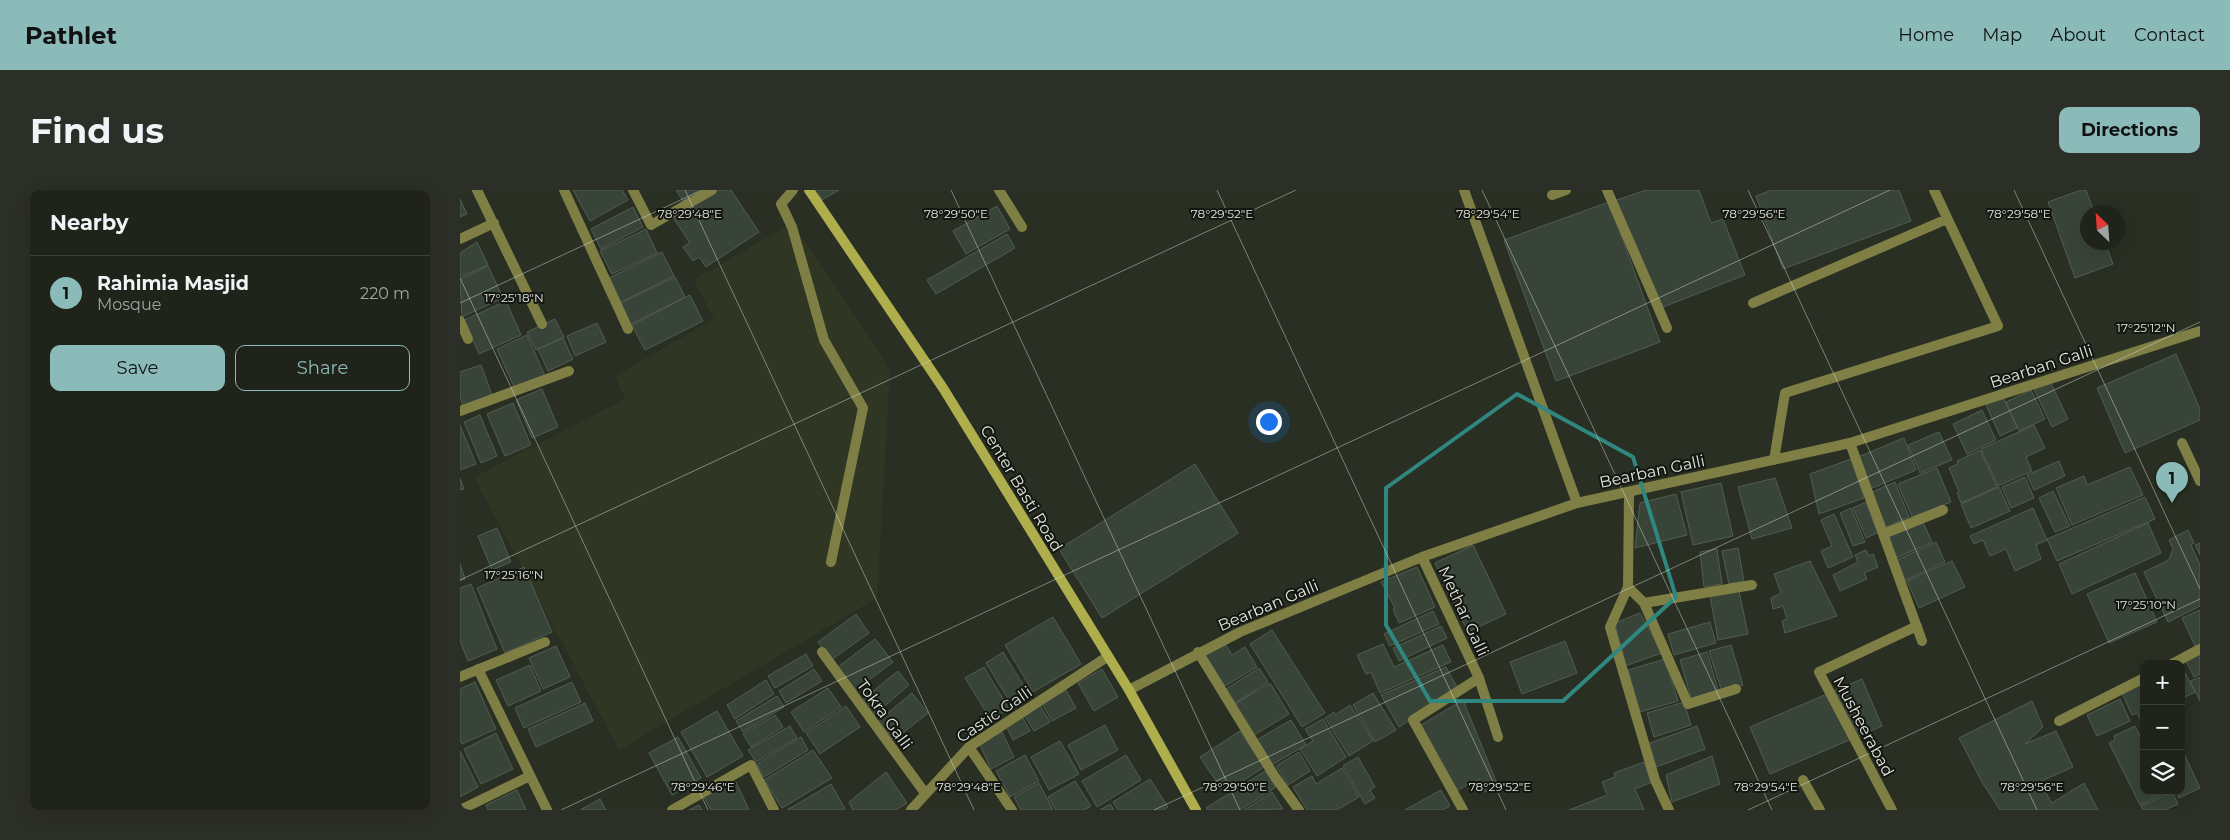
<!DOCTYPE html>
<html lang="en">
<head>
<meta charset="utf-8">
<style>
	:root { --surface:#1f231a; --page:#2c2f27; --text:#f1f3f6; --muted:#a1a4a2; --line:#3c4039; --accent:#8bbbb9 }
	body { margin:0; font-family:Montserrat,sans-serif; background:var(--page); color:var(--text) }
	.controls { position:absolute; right:15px; bottom:15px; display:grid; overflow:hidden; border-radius:10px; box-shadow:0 5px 20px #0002 }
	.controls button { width:45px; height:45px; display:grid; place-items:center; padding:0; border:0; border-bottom:1px solid var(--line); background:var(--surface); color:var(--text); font:25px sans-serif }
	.compass { position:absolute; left:1620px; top:15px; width:45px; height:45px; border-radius:50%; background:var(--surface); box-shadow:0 5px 20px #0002; rotate:335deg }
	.you { position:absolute; left:808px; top:231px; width:18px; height:18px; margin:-12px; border:4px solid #fff; border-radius:50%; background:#1a73e8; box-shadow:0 0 0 8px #1a73e833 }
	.badge { display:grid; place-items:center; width:32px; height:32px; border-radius:50%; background:var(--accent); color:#111; font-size:16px; font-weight:700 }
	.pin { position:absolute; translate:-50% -41px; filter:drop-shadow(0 1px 2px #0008) }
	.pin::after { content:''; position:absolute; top:26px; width:18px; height:15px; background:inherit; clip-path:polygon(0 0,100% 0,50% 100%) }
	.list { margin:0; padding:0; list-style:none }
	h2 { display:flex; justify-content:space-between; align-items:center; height:65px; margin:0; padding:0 20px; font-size:21px }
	h2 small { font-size:16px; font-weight:400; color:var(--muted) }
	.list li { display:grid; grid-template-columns:32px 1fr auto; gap:15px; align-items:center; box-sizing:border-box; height:75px; padding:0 20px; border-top:1px solid var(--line) }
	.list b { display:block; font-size:19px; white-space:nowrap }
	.list p { margin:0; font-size:16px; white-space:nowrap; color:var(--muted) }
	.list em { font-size:16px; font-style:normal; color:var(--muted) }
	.actions { display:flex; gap:10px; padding:15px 20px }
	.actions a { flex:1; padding:11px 0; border:1px solid var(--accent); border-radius:10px; text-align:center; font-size:18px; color:var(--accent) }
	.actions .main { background:var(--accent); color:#111 }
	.icon { flex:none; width:28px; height:28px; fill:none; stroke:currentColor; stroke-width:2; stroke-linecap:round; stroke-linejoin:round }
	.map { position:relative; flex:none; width:1740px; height:620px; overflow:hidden; border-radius:10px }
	header { display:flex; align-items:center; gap:30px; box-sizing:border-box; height:70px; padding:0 25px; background:var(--accent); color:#111 }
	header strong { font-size:24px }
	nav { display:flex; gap:28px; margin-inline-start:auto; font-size:18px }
	.intro { display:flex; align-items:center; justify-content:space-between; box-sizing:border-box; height:120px; padding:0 30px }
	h1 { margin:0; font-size:35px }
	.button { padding:12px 22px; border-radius:10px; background:var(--accent); color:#111; font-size:18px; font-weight:700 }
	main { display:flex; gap:30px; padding:0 30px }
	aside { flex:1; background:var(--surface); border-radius:10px; box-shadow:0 5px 20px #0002 }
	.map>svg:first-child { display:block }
</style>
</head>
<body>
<header>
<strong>Pathlet</strong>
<nav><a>Home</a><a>Map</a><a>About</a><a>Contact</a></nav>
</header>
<div class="intro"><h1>Find us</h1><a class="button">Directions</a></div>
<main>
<aside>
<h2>Nearby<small></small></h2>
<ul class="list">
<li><span class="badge">1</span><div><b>Rahimia Masjid</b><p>Mosque</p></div><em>220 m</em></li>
</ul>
<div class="actions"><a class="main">Save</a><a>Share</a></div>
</aside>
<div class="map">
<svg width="1740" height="620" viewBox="0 0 1740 620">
	<rect width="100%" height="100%" fill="#292f22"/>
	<path fill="#2f3724" d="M332,33L422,167L430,182L417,408L159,560L14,287L165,209L155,186L254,129L234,90Z"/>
	<path fill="#394439" stroke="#525d52" d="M113,0H162L168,10L130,31Z
		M216,0H239L223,11Z
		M257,0H271L299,42L246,77L239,67L233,71L223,57L230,53L214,29Z
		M357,0H379L362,10Z
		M1186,0H1239L1251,33L1263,29L1285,85L1203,117L1154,11Z
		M1312,0H1439L1451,31L1323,79L1296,6Z
		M1621,0H1626L1634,22H1628V52H1645L1653,74L1615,88L1588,12Z
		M0,9L7,24L0,27Z
		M1149,12L1200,152L1096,191L1044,50Z
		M537,16L550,39L506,64L493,41Z
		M173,17L183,37L141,59L131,39Z
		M186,39L197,63L152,84L140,61Z
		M547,44L555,58L476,104L467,90Z
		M17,52L28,75L0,87V63Z
		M202,62L214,86L159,113L147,89Z
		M28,76L43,108L2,127L0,89Z
		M215,87L225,107L169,135L159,114Z
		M230,105L243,131L185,160L172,135Z
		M46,111L61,145L19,164L4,130Z
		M95,129L104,147L76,160L67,142Z
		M137,133L146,152L115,166L107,146Z
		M67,145L85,186L55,199L37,159Z
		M103,148L113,169L88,181L78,159Z
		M1716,164L1740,219V230L1665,263L1637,198Z
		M21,175L32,205L3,216L0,207V182Z
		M1590,191L1608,229L1592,237L1574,199Z
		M82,199L98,237L72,248L56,210Z
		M1571,200L1585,229L1559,241L1546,212Z
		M1543,207L1557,238L1540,246L1526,215Z
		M53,213L71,255L45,266L27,224Z
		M1522,220L1536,250L1507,264L1493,234Z
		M20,225L37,266L21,273L4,232Z
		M0,235L16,274L0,280Z
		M1574,235L1585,258L1566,267L1572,281L1538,296L1521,259Z
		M1479,242L1492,270L1460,283L1448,255Z
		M1444,248L1456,280L1410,299L1398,267Z
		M1520,260L1537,297L1501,313L1497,303L1499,302L1489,278L1498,274L1497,271Z
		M1391,269L1404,308L1359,324L1350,284Z
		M1599,271L1605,286L1574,300L1567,285Z
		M735,274L778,343L642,428L599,359Z
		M1670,277L1683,305L1612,335L1596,298L1624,286L1627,295Z
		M1477,278L1491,312L1452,327L1438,294Z
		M1565,287L1574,308L1551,318L1542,297Z
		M0,288L4,299L0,300Z
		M1315,288L1332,338L1292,349L1278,297Z
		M1435,292L1449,327L1426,337L1412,302Z
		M1261,293L1273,346L1233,355L1221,302Z
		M1539,297L1550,321L1511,338L1501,314Z
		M1593,301L1610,336L1595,342L1579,308Z
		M1216,304L1227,345L1175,358L1180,313Z
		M1685,307L1695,329L1597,371L1587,349Z
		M1406,312L1419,342L1406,348L1393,318Z
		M1391,318L1405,352L1393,356L1380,323Z
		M1573,318L1587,350L1576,355L1581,369L1555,381L1546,359L1530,366L1523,350L1514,354L1510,346Z
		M1374,324L1393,367L1368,378L1361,361L1372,356L1361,330Z
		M1462,330L1472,352L1434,369L1427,355L1431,343Z
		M1688,333L1701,363L1612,404L1599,374Z
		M37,338L51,372L32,380L18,346Z
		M1728,340L1734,353L1731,355L1740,375V416L1708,432L1684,382L1709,370L1713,359L1709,350Z
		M1476,352L1485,372L1444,391L1435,371Z
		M1740,353V365L1735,355Z
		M1013,355L1046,424L1008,442L975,373Z
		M1278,358L1284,391L1269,394L1262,361Z
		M1257,359L1262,394L1244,397L1240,362Z
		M1406,360L1409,366L1413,364L1418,377L1404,383L1407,389L1380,401L1373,385L1398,372L1395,365Z
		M1350,371L1377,426L1325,443L1322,431L1327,429L1323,416L1313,419L1311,408L1321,403L1314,384Z
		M1492,371L1505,397L1459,418L1447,391Z
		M0,374L5,389L0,391Z
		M64,377L92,442L45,463L17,398Z
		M957,377L975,417L939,433L933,419L935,418L921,392Z
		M1675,383L1697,432L1649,453L1627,404Z
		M11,394L37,459L8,471L0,451V398Z
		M1279,401L1288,444L1258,450L1250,406Z
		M1740,420V456L1736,458L1722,428Z
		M973,421L979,434L930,456L924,444Z
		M1180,423L1202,463L1165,476L1155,433Z
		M396,424L409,443L371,470L358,452Z
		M593,427L621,474L573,502L545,455Z
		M1250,432L1256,453L1214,465L1208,444Z
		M981,436L987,448L939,471L933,458Z
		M812,440L865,523L842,537L790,454Z
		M415,449L433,472L393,502L375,479Z
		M1105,451L1117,483L1062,504L1050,472Z
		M764,452L772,465L785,457L797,477L765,496L745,464Z
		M923,454L934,477L983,455L991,472L920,503L911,482L906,484L897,465Z
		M1271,455L1283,495L1262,502L1249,461Z
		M96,456L110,487L83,499L69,468Z
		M543,462L570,506L553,517L526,473Z
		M1247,462L1259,503L1232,511L1220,470Z
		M346,464L353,476L315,498L308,486Z
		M1740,464V484L1734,487L1726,471Z
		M1205,469L1218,511L1180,522L1168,480Z
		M70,475L81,501L48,516L36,490Z
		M1721,475L1735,502L1721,509Z
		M524,477L549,519L531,530L505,488Z
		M986,477L998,499L939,537L921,505Z
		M799,478L808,492L772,515L763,501Z
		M354,479L362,491L326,513L319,501Z
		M642,479L658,507L634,521L618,493Z
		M438,481L449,495L414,525L402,510Z
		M1740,487V511L1730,491Z
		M1402,489L1422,536L1310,584L1290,537Z
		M306,490L314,504L275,529L267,515Z
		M15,492L36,539L2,554L0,550V499Z
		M112,492L121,512L64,538L55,518Z
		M1684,492V536L1677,523L1672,525L1662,503Z
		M810,493L829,524L794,545L775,514Z
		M368,498L381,517L344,542L331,522Z
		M606,500L616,518L592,531L582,514Z
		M452,503L468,523L434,550L418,531Z
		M913,503L936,540L915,552L893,515Z
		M317,506L324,517L283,542L276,531Z
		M1660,509L1670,531L1637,546L1627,525Z
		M1003,510L1038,596L1025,602L1019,589L996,601L961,535Z
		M1572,511L1583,537L1565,554L1596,541L1613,577L1579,592L1592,613L1624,593L1638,620H1540L1522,592L1499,548Z
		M1224,512L1231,535L1194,547L1187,523Z
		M125,513L133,531L76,557L68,539Z
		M890,515L913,551L889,566L865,528L874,522L875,525Z
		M386,516L400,537L360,564L346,543Z
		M580,516L590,532L574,541L564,525Z
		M257,521L283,566L247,587L221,542Z
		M315,525L323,537L291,557L283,544Z
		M563,528L570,541L553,550L546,536Z
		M863,529L886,567L857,586L840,559L853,551L845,539Z
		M831,530L846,555L810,576L795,551Z
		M645,535L658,560L621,580L608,555Z
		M330,536L337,548L296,572L288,560Z
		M1237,536L1245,559L1196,577L1187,554Z
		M1675,536L1684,554V601L1707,602L1680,615L1649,553L1655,550L1654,546Z
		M780,541L804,577L764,603L740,567Z
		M542,542L554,567L531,579L519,553Z
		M36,543L53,579L21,594L4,559Z
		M218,547L241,588L212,605L189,563Z
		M341,547L348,560L304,587L297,574Z
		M600,551L619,584L589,600L571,567Z
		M1721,557L1740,598L1719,608L1716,601H1721Z
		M353,560L372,588L322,618L304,590Z
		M0,561L18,597L0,607Z
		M839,562L850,581L828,595L816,576Z
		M565,565L579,591L550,607L536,581Z
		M666,565L681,590L637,617L622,591Z
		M1252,566L1260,594L1212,612L1206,585Z
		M898,567L915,597L910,600L915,608L905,614L883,576Z
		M1184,572L1192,592L1175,599L1184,620H1109L1147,605L1142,592L1155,587L1154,583Z
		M882,578L899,607L877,620H847L833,597L852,586L856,594Z
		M805,581L816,597L780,620H748L746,618Z
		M426,582L447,613L436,620H393L389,612Z
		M690,589L708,617L704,620H658L653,612Z
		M615,591L631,616L624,620H596L588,607Z
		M276,592L289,620H251L244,607Z
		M579,593L593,620H561L554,607Z
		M371,594L385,619L384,620H327Z
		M57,600L66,620H28L26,615Z
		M981,600L990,616L983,620H945Z
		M812,602L823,619L784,620Z
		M1712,602L1718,614L1705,620H1683L1681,616Z
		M140,609L146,620H120Z
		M650,614L654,620H640Z
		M239,615L242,620H229Z"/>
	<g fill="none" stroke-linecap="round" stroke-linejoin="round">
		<path stroke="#7f7f45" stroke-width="10" d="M333,0L321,14L332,37L364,150L403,218L371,372
			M1147,0L1207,138
			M1092,5L1106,0"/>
		<path stroke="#7f7f45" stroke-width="10" d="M17,0L82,134
			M104,0L168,139
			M173,0L191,35L252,0
			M539,0L562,37
			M1004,0L1117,313
			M0,49L34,33
			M1293,113L1487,29
			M0,131L8,149
			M0,221L109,181
			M1390,253L1462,451
			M1722,253L1740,291
			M1314,270L1325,203L1538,136L1474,0
			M1169,302L1168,397L1150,437L1195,590L1209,620
			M1423,344L1483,320
			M962,367L1019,488L953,530L1003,620
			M1168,397L1184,413L1228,514L1276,499
			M1184,413L1292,395
			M362,462L465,603
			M738,462L815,587L839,620
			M1712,474L1740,459
			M18,479L87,620
			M0,487L85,452
			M1019,488L1038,547
			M669,500L780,442L962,367L1117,313L1390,253L1740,141
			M1599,531L1684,488
			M509,557L552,620
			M1343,590L1360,620
			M0,620L70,586
			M212,620L291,575L314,620
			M451,620L509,557L647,467
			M1432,620L1359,482L1457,436"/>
		<path stroke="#afae4d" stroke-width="10" d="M349,0L483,198L669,500L736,620"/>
	</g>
	<path fill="none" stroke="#2f877f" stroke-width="4" stroke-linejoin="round" d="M1057,204L1173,267L1216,407L1103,511H970L926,435V298Z"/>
	<path fill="none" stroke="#e2e6de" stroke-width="1" stroke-opacity="0.45" d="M225,0L514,620M491,0L780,620M757,0L1046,620M1022,0L1312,620M1288,0L1577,620M1554,0L1740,399M0,88L248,620M0,113L242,0M0,390L836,0M101,620L1430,0M694,620L1740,132M1288,620L1740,409"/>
	<g text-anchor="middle" stroke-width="4" stroke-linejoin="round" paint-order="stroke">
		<g font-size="16" fill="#e2e6de" stroke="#131610">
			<text transform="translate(1581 176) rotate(-18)" y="6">Bearban Galli</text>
			<text transform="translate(1192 281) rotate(-12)" y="6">Bearban Galli</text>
			<text transform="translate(562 298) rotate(59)" y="6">Center Basti Road</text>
			<text transform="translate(808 415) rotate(-23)" y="6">Bearban Galli</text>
			<text transform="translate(1004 421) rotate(65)" y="6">Methar Galli</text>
			<text transform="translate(425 524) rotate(54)" y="6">Tokra Galli</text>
			<text transform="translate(534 524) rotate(-34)" y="6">Castic Galli</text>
			<text transform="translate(1404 536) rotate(62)" y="6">Musheerabad</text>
		</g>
	</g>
	<g font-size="12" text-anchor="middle" fill="#e2e6de" stroke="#131610" stroke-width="4" stroke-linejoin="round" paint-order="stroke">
		<text x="230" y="28">78°29'48"E</text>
		<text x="496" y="28">78°29'50"E</text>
		<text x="762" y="28">78°29'52"E</text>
		<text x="1028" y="28">78°29'54"E</text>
		<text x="1559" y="28">78°29'58"E</text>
		<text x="1294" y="28">78°29'56"E</text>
		<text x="54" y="112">17°25'18"N</text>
		<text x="1686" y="142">17°25'12"N</text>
		<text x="54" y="389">17°25'16"N</text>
		<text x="1686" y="419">17°25'10"N</text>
		<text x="243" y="601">78°29'46"E</text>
		<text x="509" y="601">78°29'48"E</text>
		<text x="775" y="601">78°29'50"E</text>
		<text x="1040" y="601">78°29'52"E</text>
		<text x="1306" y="601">78°29'54"E</text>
		<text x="1572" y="601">78°29'56"E</text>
	</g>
</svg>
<div class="controls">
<button>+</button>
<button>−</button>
<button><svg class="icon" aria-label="layers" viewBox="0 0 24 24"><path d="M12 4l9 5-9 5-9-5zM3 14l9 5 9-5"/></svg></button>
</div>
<svg class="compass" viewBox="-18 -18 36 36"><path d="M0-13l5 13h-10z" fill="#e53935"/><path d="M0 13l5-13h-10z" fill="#a1a4a2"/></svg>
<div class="you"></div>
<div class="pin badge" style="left:1712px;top:313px">1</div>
</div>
</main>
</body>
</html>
